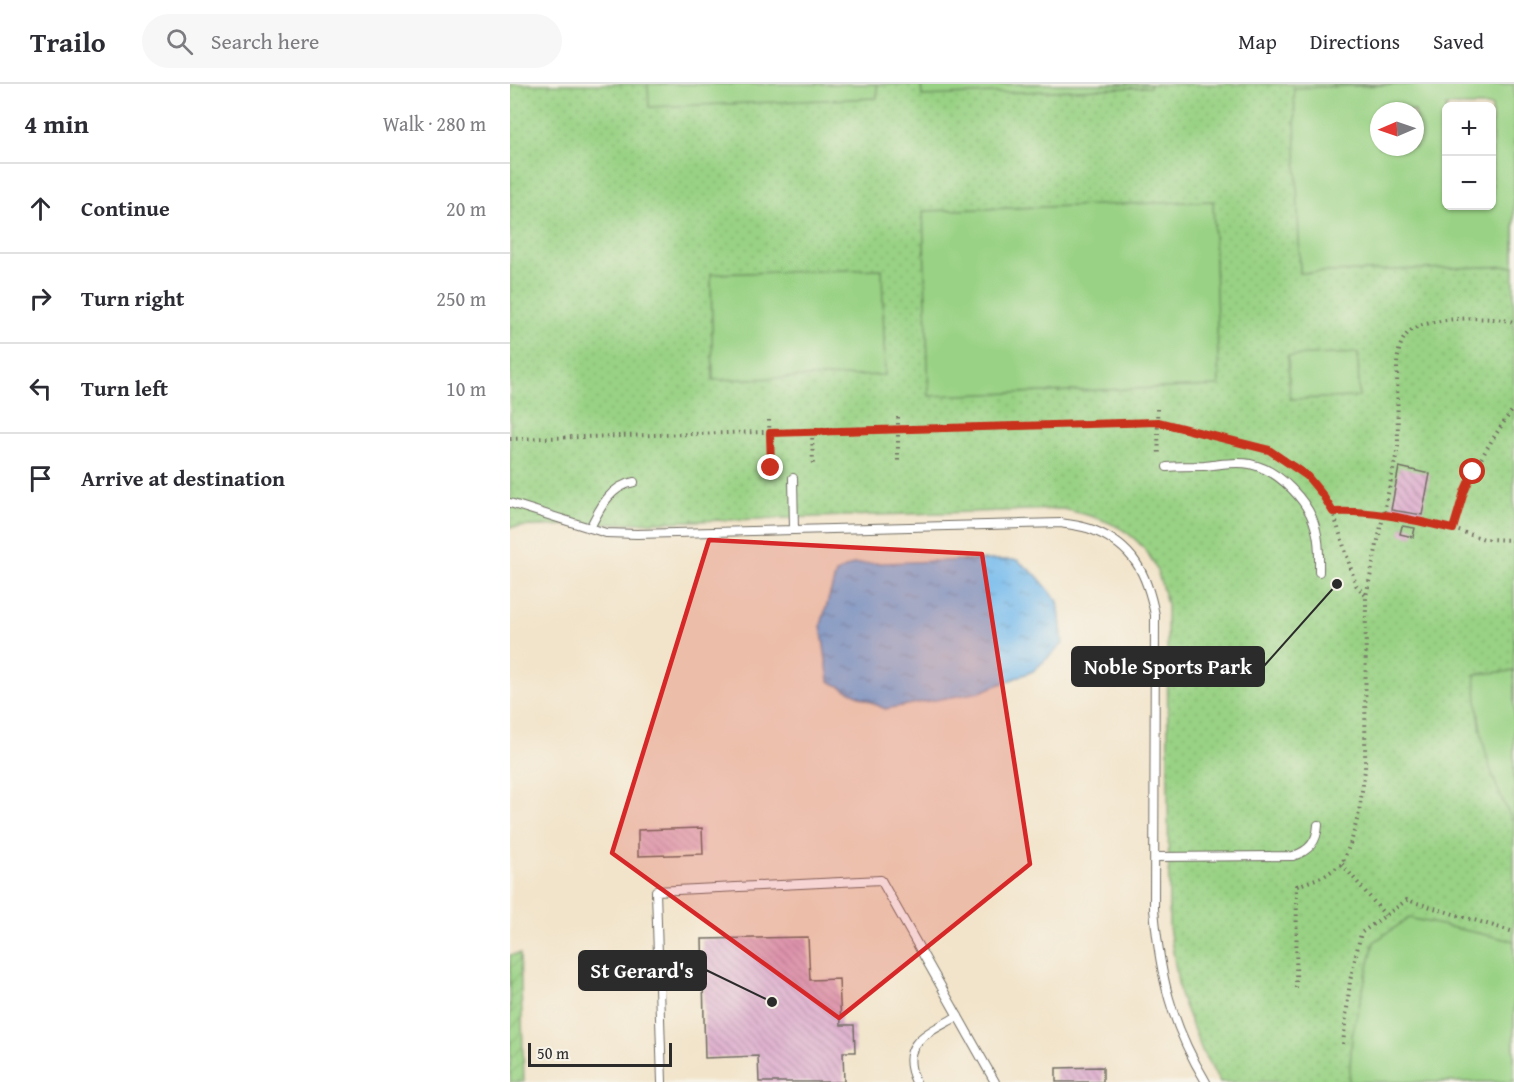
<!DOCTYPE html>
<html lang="en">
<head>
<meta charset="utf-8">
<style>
	:root { --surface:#fff; --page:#f7f7f7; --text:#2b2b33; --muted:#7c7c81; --line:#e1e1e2 }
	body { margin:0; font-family:"Gentium Book Plus",serif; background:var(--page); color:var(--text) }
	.controls { position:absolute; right:18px; top:18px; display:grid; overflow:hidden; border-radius:9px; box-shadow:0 2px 4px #0004 }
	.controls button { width:54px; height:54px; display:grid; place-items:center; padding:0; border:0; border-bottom:2px solid var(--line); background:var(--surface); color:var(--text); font:30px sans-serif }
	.compass { position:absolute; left:860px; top:18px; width:54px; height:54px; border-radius:50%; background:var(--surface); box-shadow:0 2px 4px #0004; rotate:268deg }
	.scale { position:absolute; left:18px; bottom:15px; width:144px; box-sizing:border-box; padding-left:6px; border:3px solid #2b2b2b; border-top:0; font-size:16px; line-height:21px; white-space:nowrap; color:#2b2b2b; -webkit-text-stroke:4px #f7f3e8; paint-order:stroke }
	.stop { position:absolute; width:18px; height:18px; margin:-14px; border:4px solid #c8321e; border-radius:50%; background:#fff }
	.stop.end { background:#c8321e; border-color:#fff; box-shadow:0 2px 6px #0008 }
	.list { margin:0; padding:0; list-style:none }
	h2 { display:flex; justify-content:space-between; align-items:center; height:78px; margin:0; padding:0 24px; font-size:26px }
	h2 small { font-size:20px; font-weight:400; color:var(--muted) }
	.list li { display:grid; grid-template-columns:39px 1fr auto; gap:18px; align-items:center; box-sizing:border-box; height:90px; padding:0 24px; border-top:2px solid var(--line) }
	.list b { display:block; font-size:22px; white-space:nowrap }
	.list em { font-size:20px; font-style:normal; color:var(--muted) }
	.icon { flex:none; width:33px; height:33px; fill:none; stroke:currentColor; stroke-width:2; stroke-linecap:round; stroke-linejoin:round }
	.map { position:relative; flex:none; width:1004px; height:998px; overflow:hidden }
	header { display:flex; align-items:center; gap:36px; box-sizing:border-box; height:84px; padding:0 30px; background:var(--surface); border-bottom:2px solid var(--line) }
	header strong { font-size:28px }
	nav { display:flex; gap:33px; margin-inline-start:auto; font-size:21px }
	.search { width:420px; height:54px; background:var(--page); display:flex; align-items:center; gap:15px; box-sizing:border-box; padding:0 21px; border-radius:33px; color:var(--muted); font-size:22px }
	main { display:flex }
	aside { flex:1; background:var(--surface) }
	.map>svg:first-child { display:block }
</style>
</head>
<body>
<header>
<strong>Trailo</strong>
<div class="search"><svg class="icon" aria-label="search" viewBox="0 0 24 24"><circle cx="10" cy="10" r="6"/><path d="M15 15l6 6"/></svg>Search here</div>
<nav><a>Map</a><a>Directions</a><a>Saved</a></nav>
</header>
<main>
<aside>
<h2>4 min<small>Walk · 280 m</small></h2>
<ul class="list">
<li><svg class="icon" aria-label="ahead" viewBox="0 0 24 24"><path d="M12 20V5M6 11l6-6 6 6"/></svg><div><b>Continue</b></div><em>20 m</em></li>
<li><svg class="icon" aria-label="right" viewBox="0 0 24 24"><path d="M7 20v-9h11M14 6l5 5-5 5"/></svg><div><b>Turn right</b></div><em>250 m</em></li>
<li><svg class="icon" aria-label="left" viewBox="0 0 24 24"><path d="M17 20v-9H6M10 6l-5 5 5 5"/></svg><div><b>Turn left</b></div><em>10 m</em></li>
<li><svg class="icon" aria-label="arrive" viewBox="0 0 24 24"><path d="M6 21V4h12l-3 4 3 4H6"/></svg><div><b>Arrive at destination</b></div></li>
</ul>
</aside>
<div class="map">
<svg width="1004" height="998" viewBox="0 0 1004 998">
	<defs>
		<pattern id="grass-dots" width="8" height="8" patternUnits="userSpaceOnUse" patternTransform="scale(1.5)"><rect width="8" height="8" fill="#99d284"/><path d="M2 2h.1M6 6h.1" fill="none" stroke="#84b472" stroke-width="1.8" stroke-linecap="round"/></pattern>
		<pattern id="garden-furrows" width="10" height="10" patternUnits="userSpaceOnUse" patternTransform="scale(1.5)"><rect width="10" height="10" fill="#99d284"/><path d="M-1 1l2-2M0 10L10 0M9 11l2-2" fill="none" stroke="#84b472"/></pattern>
		<pattern id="water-ripples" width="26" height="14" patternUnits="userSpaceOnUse" patternTransform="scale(1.5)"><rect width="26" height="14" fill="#77bbed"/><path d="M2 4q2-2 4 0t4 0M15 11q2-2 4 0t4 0" fill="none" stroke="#6298c0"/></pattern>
		<pattern id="building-back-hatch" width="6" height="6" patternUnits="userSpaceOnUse" patternTransform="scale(1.5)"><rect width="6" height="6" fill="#deaece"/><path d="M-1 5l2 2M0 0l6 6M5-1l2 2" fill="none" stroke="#b48ea7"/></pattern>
	</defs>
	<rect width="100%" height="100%" fill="#f7f3e8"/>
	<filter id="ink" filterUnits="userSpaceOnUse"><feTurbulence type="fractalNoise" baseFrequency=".0167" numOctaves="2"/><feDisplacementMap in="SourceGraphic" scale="12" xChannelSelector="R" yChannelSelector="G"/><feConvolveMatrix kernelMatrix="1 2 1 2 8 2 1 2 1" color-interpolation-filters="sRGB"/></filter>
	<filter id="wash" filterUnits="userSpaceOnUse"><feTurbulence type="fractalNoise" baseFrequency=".008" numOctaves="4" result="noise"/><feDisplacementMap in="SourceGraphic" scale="24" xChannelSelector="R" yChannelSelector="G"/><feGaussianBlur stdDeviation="1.35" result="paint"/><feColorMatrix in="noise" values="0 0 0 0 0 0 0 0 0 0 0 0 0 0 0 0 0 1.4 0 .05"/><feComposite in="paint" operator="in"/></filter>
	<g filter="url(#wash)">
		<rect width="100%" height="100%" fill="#f2e4ca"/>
		<path fill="url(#grass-dots)" stroke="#627e58" stroke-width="1.5" fill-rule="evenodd" d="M0,0H1004V998H710L693,969L670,911L659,843L657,520C653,508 650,492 644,480C625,443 590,433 552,425L0,443ZM936,22H982V122H936ZM869,27H905V63H869Z"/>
		<path fill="url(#garden-furrows)" stroke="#627e58" stroke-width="1.5" d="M10,870L14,998H0V871Z"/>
		<path fill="#99d284" stroke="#627e58" stroke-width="1.5" fill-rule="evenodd" d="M138,0H367V14L139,23Z
			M411,0H640V3L412,12Z
			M905,0H1004V182L790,189L784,4ZM936,22H982V122H936ZM869,27H905V63H869Z
			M703,117L709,302L419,312L413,127Z
			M372,185L375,291L203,296L201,190Z
			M848,269L849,313L780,315L778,272Z
			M1004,587V739C976,689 968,645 965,590Z
			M899,834L1004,857V998H839L842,952L864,858Z"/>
		<path fill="url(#water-ripples)" stroke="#51738c" stroke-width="1.5" d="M459,476H507L527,492L548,517L553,560L523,587L470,608L375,625L319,597L311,541L326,489L343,480Z"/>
		<g id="blocks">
			<path fill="url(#building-back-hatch)" d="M889,383L920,390L912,431L881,426Z
				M892,442L905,444L903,453L890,450Z
				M192,744L193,770L128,772V746Z
				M298,853L300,896L329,895L331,941H344L345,968H333L334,998H249L248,972L195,974L192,855Z
				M593,983V998H546V984Z"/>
		</g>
	</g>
	<g filter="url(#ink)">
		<use href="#blocks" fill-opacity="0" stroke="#716c63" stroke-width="1.5"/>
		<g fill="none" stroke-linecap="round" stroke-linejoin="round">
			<g stroke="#716c63" stroke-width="10">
				<path id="service" d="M657,383C669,382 681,382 694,382C709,381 724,377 740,380C769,386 800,418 806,446C810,460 809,474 809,488
					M283,394L284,446
					M0,419L96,449L127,450L551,439C561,441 573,442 583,446C624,462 637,490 645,531L644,825C650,892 661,940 696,998
					M80,444C90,424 100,402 124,398
					M645,773L783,772C799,767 807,758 808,741
					M152,998L146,807L371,796L485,998
					M406,998C387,958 419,949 448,932"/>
			</g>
			<path stroke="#716c63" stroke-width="4" stroke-dasharray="1.5 4.5" stroke-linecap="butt" d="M647,325L649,373
				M388,333V381
				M259,336L261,384
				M302,348L303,383
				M0,355L648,337L759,366L778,377L797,392L812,410L823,428L846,501L856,512
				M823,428C864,426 903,436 943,445C958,394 973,367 1004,324
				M943,445L974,455L1004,456
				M832,780L875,831
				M786,904L787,802L814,792L832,780L842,755L849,728L855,686L856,512L888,363L887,280C888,269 890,257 898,249C915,232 982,232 1004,238
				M833,960L840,897L851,849L897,816L1004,848"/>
			<use href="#service" stroke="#fff" stroke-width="8"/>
		</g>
	</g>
	<g fill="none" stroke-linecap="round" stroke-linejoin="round" filter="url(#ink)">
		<path stroke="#c8321e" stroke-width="8" d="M261,384L260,349L648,338L759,366L797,392L812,410L823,428C864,426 903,436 943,445L954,408L963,388"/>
	</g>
	<path fill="#d62828" fill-opacity="0.2" stroke="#d62828" stroke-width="4.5" stroke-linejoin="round" d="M199,456L472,470L520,780L329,934L102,769Z"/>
	<path fill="none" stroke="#2b2b2b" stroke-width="2" d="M827 500L754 582M262 918L196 886"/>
	<g fill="#2b2b2b" stroke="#f7f3e8" stroke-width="2">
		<circle cx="827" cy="500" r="6"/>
		<circle cx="262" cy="918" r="6"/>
	</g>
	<g fill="#2b2b2b" stroke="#2b2b2b" stroke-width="2">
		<rect x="562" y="563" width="192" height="39" rx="6"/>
		<rect x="69" y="867" width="127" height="39" rx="6"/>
	</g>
	<g font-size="21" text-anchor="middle" font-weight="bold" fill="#fff">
		<text x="658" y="590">Noble Sports Park</text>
		<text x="132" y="894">St Gerard's</text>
	</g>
</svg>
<div class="controls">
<button>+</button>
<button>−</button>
</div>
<svg class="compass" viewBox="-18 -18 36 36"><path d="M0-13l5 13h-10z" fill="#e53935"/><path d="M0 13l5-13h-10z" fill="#7c7c81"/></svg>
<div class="scale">50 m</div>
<div class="stop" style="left:963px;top:388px"></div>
<div class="stop end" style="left:261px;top:384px"></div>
</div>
</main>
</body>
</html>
